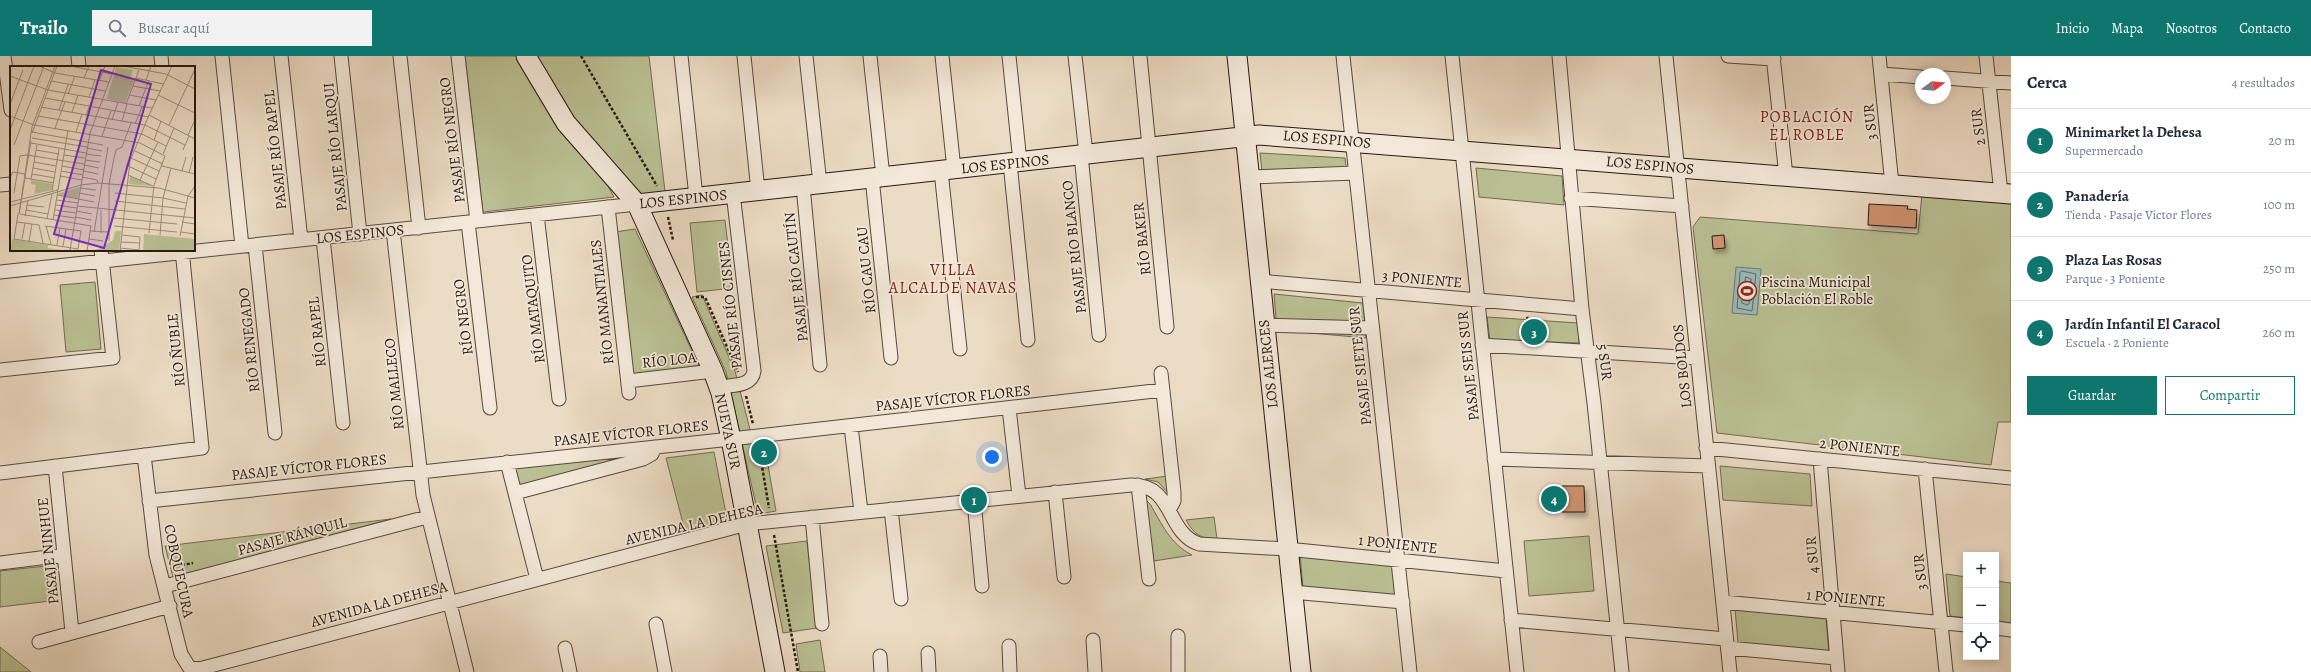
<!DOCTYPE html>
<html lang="es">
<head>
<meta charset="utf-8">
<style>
	:root { --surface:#fff; --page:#f2f2f3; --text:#1f2937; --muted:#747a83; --line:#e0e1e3; --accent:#0f766e }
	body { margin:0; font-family:Alegreya,serif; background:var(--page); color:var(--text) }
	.controls { position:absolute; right:12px; bottom:12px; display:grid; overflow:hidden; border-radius:0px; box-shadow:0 2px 10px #0003 }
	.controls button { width:36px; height:36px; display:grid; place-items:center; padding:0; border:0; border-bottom:1px solid var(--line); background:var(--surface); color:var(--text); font:20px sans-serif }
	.compass { position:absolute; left:1915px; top:12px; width:36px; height:36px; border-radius:50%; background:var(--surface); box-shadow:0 2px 10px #0003; rotate:74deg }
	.you { position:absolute; left:992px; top:401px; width:14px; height:14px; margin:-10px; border:3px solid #fff; border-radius:50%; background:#1a73e8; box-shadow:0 0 0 6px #1a73e833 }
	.badge { display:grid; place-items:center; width:26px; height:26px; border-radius:50%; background:var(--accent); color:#fff; font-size:13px; font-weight:700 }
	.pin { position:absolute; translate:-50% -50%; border:2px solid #fff; box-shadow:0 1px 4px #0006 }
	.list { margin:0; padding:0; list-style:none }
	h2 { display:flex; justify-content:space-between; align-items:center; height:52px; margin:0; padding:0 16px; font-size:17px }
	h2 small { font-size:13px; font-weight:400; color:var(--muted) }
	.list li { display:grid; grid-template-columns:26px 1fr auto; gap:12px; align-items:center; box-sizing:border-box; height:64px; padding:0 16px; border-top:1px solid var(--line) }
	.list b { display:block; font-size:15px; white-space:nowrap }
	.list p { margin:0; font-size:13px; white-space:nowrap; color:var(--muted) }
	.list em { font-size:13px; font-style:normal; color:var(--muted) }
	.actions { display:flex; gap:8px; padding:12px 16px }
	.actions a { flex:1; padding:9px 0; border:1px solid var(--accent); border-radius:0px; text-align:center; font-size:14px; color:var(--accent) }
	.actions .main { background:var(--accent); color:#fff }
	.icon { flex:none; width:22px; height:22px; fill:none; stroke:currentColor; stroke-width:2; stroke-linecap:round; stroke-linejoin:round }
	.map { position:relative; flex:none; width:2011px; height:616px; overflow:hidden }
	header { display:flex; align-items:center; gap:24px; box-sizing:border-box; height:56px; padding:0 20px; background:var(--accent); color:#fff }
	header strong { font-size:19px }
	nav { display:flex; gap:22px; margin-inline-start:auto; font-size:14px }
	.search { width:280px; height:36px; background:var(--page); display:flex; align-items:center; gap:10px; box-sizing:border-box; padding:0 14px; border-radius:0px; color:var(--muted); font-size:15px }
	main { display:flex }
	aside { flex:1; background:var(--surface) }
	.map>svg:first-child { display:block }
</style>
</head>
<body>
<header>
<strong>Trailo</strong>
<div class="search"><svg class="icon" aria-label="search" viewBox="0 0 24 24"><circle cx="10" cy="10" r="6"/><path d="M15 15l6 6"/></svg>Buscar aquí</div>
<nav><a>Inicio</a><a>Mapa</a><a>Nosotros</a><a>Contacto</a></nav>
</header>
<main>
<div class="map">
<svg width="2011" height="616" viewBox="0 0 2011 616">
	<defs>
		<filter id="shadow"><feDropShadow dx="2.5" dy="4.5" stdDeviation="2" flood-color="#0004"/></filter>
	</defs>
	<rect width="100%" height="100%" fill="#eddcc5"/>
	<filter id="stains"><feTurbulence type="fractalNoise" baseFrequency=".005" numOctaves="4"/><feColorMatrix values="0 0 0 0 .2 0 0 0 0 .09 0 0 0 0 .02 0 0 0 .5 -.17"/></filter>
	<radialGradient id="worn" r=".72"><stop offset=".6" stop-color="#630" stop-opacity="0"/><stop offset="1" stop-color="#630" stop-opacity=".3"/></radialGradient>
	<path fill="#bac093" stroke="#706c52" d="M465,0H516L562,78L607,128L614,141L483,156Z
		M536,0H649L666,144H643L571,62Z
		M1260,97L1345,102L1348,124L1263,125Z
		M1476,112L1562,120L1564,149L1479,141Z
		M1922,138L2011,147V366H1998L1991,409L1717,377L1693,171L1700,161L1918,178Z
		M725,164L733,232L697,236L690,167Z
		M635,173L699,310L633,318L615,176Z
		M95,226L101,293L66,296L60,229Z
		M1274,238L1363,247L1366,282L1277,274Z
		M702,239L735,315L755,393L765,392L776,455L758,458L726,316L692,241Z
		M1487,261L1578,267L1579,287L1490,284Z
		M714,396L728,468L686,479L666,402Z
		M640,398L522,429L517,426L514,415L517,409Z
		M1720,410L1810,418L1812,450L1723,444Z
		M1168,420L1171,440L1158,426L1145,423Z
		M1145,443L1150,448C1162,468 1170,488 1192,499L1154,505Z
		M1214,461L1217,483C1200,483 1194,478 1186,464Z
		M391,463L173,521L165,490Z
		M1589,480L1594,535L1529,540L1524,485Z
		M807,485L817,572L783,577L766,490Z
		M1300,498L1391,506L1396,540L1303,532Z
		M46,510L50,545L0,551V515Z
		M1946,518L1966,521V562L1950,560Z
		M1996,525L2011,527V567L1996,565Z
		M1735,553L1826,563L1829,598L1738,587Z
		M820,584L825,616H800L796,588Z
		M0,591L31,616H0Z"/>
	<path fill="#9bbabb" stroke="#6c7977" d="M1736,211L1761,213L1757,259L1732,257Z"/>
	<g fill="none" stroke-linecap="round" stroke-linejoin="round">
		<path stroke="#606966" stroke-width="1" d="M1742,215L1756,218L1752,255L1737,252L1740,217Z
			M1746,221L1751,223L1749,248L1747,249L1742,247Z"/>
	</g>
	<path fill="#d19472" stroke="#261810" filter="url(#shadow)" d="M1869,148L1908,150L1907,153L1917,154L1916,172L1868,169Z
		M1724,179L1725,192L1713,193L1712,180Z
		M1562,430H1584L1585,456H1562Z"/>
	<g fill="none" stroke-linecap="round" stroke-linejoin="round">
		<g stroke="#58493d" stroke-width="15">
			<path id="street" d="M4,0L11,54
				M78,0L79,11
				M161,0L162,11
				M222,0L242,190
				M281,0L301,184
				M341,0L360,178
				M400,0L419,172
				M458,0L477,165
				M681,0L696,141
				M744,0L758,135
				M806,0L820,128
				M870,0L883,121
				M942,0L954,113
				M1009,0L1020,106
				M1075,0L1086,98
				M1140,0L1167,271
				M1343,0L1410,616
				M1452,0L1517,616
				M1559,0L1582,253L1594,347L1622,616
				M1666,0L1730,616
				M1728,0L1774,3
				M1773,0L1786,120
				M1879,0L1892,129
				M1986,0L2001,137
				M1881,18L1921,21
				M1945,22L2011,27
				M1081,99L1099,279
				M1010,107L1028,284
				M941,115L960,293
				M1249,121L1355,117
				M872,122L891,302
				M0,129L11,128
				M803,130L820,309
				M1571,142L1682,150
				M608,151L629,337
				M537,159L559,343
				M468,166L490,352
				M393,174L423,439L467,616
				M323,182L343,367
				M255,189L275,377
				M0,216L637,148
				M1259,225L1582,253
				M1264,269L1372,272
				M1482,289L1697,302
				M0,314L113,302L101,194
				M1161,317L1174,436V445L1169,454
				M628,325L713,315
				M719,331C732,329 752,331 754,315L733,137
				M1009,352L1019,440
				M851,370L861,456
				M1706,392L2011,422
				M144,399L156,499L181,598L189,611L199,613L747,468L1131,429C1174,428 1166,477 1199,488L1287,493L1506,515
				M1494,403L1708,410
				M1820,403L1838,616
				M507,406L537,523
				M55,410L72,576
				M1925,413L1946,616
				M0,417L202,392L182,194
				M1138,429L1149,523
				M1055,436L1064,521
				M515,437L643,403L652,398L655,391
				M149,445L731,383L1163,334
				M974,445L982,530
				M891,453L901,543
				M812,461L822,568
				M0,507L64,499
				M165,530L427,461
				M1292,536L1403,546
				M1723,546L1966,569
				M1511,564L1726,583
				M656,568L665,616
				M1996,572L2011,574
				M1093,584L1095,616
				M39,586L170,550
				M1009,590L1010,616
				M565,592L570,616
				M1728,592L1836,602
				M928,597L929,616
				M880,600L881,616
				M1178,616V580"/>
		</g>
		<g stroke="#261810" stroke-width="21">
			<path id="secondary" d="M526,0L566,67L637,148L713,315L721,337L731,383L775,616
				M1237,0L1301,616
				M637,148L1259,79L2011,138"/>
		</g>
		<path stroke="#261810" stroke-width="2.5" stroke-dasharray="3 2" stroke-linecap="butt" d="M581,0L657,130
			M668,161L673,184
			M696,241H705L738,316
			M1527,261L1534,278
			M1535,280L1543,263
			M746,340L753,368
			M759,392L769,452
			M774,479L798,616
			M172,511L193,507"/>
		<use href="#street" stroke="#f3e8d9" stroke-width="13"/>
		<use href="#secondary" stroke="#f3e8d9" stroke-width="19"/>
	</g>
	<defs>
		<g id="stadium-ring" transform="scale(1)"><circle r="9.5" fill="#f3e8d9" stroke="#8f2418" stroke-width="1.5"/><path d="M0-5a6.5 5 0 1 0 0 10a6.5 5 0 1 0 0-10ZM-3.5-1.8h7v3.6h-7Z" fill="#8f2418"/></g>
	</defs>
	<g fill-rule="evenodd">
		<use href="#stadium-ring" x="1747" y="235"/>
	</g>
	<g text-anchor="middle" stroke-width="3.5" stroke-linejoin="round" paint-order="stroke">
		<g font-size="15" fill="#261810" stroke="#f3e8d9">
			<text transform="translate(1870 66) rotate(-96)" y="5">3 SUR</text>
			<text transform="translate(1978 71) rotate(-97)" y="5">2 SUR</text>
			<text transform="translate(1327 83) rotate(5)" y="5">LOS ESPINOS</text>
			<text transform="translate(452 84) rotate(-97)" y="5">PASAJE RÍO NEGRO</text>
			<text transform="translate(335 91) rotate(-96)" y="5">PASAJE RÍO LARQUI</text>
			<text transform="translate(275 94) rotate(-96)" y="5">PASAJE RÍO RAPEL</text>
			<text transform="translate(1005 108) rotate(-6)" y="5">LOS ESPINOS</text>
			<text transform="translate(1650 109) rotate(5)" y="5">LOS ESPINOS</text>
			<text transform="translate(683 143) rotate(-6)" y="5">LOS ESPINOS</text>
			<text transform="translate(360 178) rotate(-6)" y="5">LOS ESPINOS</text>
			<text transform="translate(1142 183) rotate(-96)" y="5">RÍO BAKER</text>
			<text transform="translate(1074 191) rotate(-96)" y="5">PASAJE RÍO BLANCO</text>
			<text transform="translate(866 214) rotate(-96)" y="5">RÍO CAU CAU</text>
			<text transform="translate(796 221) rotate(-96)" y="5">PASAJE RÍO CAUTÍN</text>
			<text transform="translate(1422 223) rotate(5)" y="5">3 PONIENTE</text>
			<text transform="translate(602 246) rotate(-96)" y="5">RÍO MANANTIALES</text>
			<text transform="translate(730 249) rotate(-96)" y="5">PASAJE RÍO CISNES</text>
			<text transform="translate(533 253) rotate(-97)" y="5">RÍO MATAQUITO</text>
			<text transform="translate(463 261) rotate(-97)" y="5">RÍO NEGRO</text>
			<text transform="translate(317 276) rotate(-96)" y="5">RÍO RAPEL</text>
			<text transform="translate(249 284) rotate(-96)" y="5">RÍO RENEGADO</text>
			<text transform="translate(176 294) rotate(-96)" y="5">RÍO ÑUBLE</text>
			<text transform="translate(669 304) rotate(-6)" y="5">RÍO LOA</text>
			<text transform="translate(1605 306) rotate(82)" y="5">5 SUR</text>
			<text transform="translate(1268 308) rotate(-96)" y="5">LOS ALERCES</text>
			<text transform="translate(1360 310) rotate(-96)" y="5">PASAJE SIETE SUR</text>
			<text transform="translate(1468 310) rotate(-96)" y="5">PASAJE SEIS SUR</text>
			<text transform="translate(1682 310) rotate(-96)" y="5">LOS BOLDOS</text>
			<text transform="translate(394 328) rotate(-96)" y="5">RÍO MALLECO</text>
			<text transform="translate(953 342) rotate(-6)" y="5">PASAJE VÍCTOR FLORES</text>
			<text transform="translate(728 375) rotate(78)" y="5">NUEVA SUR</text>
			<text transform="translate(631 377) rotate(-6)" y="5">PASAJE VÍCTOR FLORES</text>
			<text transform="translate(1860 391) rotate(6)" y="5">2 PONIENTE</text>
			<text transform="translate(309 411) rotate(-6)" y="5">PASAJE VÍCTOR FLORES</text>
			<text transform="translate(694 468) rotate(-13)" y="5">AVENIDA LA DEHESA</text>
			<text transform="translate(292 480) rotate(-15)" y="5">PASAJE RÁNQUIL</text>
			<text transform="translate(1398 488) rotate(6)" y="5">1 PONIENTE</text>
			<text transform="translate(48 495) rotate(-96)" y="5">PASAJE NINHUE</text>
			<text transform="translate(1812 499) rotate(-95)" y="5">4 SUR</text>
			<text transform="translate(179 515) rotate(78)" y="5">COBQUECURA</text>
			<text transform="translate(1920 516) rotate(-96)" y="5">3 SUR</text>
			<text transform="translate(1846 542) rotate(5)" y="5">1 PONIENTE</text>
			<text transform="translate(379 548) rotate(-15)" y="5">AVENIDA LA DEHESA</text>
		</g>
		<g font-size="15" fill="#261810" stroke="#f3e8d9" text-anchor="start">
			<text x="1761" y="231">Piscina Municipal<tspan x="1761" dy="17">Población El Roble</tspan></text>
		</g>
		<g font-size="16" letter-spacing="1" fill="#7a1f14" stroke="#f3e8d9">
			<text x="1807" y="66">POBLACIÓN<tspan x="1807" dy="18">EL ROBLE</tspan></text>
			<text x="953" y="219">VILLA<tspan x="953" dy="18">ALCALDE NAVAS</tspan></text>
		</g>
	</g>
	<g transform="translate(10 10)">
		<rect width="185" height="185" fill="#eddcc5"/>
		<path d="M106,1L123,4L120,13L124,15L115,37L97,33ZM120,110L143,120L119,118ZM21,114L43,118L42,124L24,128L26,119L21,118ZM70,121L68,132L48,129L49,127ZM105,165H111L109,185H80L91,182L103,174ZM134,168L185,173V185H133ZM2,173L38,179V182L58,185H0Z" fill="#bac093"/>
		<path fill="none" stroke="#9d8e7d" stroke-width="1" d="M29,0L45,7L99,16M60,0L102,8M113,0L156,8L185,23M162,0L139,49L185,73M0,10L38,24L142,42M74,12L79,0M126,12L153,18M136,14L141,0M41,15L95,25M89,15L95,0M123,20L150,25M58,28L65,10M119,29L146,34M148,29L185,47M79,31L85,14M35,32L139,51M0,38L13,4M116,38L129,4M129,40L139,14M31,41L135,59L175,79M49,44L58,19M62,46L68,29M76,49L86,23M0,50L24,59L130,77L155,90L144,119L139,167M28,50L132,68L156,80M102,54L108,36M112,55L117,38M125,58L132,41M159,59L185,3M45,62L55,36M0,64L24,0M22,66L93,79M66,66L72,48M22,67L47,0M178,69L185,54M92,70L101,45M22,72L77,81M144,74L151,55M21,77L76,87M4,79L34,0M77,82L92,85M26,84L49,88M173,84L179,70M125,85L153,98M76,88L91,90M153,88L164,62M54,89L75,92M10,90L17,89L74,98M121,92L149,105M75,94L90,96M24,96L46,100M74,99L89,102M116,99L146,113M52,100L74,104M152,100L185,108M23,102L45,106M51,105L73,109M73,105L88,108M172,105L176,91M179,107L183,91M22,108L45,112M118,109L143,120M50,110L72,114M0,111L3,106L15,108M72,111L87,114L88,117M15,112L44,117M21,113L27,79M130,114L148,76M70,122L86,124M42,125L49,83M4,127L10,90M69,127L85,130M105,127L153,132L176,137M47,129L69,133M68,133L84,136M46,134L68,137M105,135L175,143M0,136L48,124M17,139L34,141M46,139L67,142M0,140L71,119L88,117L149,122L185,132M67,140L185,152M16,144L38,148M45,144L66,147M66,145L82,148M8,148L4,173L68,183L71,165L35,160M9,148L22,61L45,0M9,148L21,75M10,148L81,160L77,185M44,149L65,152M15,150L18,134M65,151L81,154M104,152L167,158M37,153L42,128M43,154L58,64M7,156L29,159L33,177M172,156L185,158M36,160L41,178M104,160L167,166M80,165L98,166M84,166L98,81M171,166L185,168M91,167V144M112,169L130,171L129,185M150,169L153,132L161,102M170,170L178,130L185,120M12,173L15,157M79,173L93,175M19,175L22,158M99,175V118L104,92L106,84L112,81L121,57M111,176L130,177M47,179L50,162M53,180L56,163M110,182L129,184M60,184L80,67L105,0M110,185L120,95L139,49"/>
		<path fill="#7b2cbf" fill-opacity="0.15" stroke="#7b2cbf" stroke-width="2" d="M91,4L141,18L94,182L44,168Z"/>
		<rect width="185" height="185" fill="none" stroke="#261810" stroke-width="2"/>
	</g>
	<rect width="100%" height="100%" filter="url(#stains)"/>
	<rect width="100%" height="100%" fill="url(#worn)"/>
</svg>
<div class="controls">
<button>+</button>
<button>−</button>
<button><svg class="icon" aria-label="locate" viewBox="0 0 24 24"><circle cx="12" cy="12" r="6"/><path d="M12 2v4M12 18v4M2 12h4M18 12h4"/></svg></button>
</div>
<svg class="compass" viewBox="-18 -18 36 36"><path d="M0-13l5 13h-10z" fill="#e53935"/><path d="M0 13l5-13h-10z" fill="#747a83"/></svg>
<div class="you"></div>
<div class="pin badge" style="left:974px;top:444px">1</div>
<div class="pin badge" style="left:764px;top:396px">2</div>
<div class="pin badge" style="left:1534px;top:276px">3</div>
<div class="pin badge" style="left:1554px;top:443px">4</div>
</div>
<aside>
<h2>Cerca<small>4 resultados</small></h2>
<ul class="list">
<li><span class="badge">1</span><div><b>Minimarket la Dehesa</b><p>Supermercado</p></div><em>20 m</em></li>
<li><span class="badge">2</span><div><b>Panadería</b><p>Tienda · Pasaje Víctor Flores</p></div><em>100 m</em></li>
<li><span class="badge">3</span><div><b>Plaza Las Rosas</b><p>Parque · 3 Poniente</p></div><em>250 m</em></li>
<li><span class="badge">4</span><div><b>Jardín Infantil El Caracol</b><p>Escuela · 2 Poniente</p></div><em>260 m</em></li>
</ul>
<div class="actions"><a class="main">Guardar</a><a>Compartir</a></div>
</aside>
</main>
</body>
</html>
